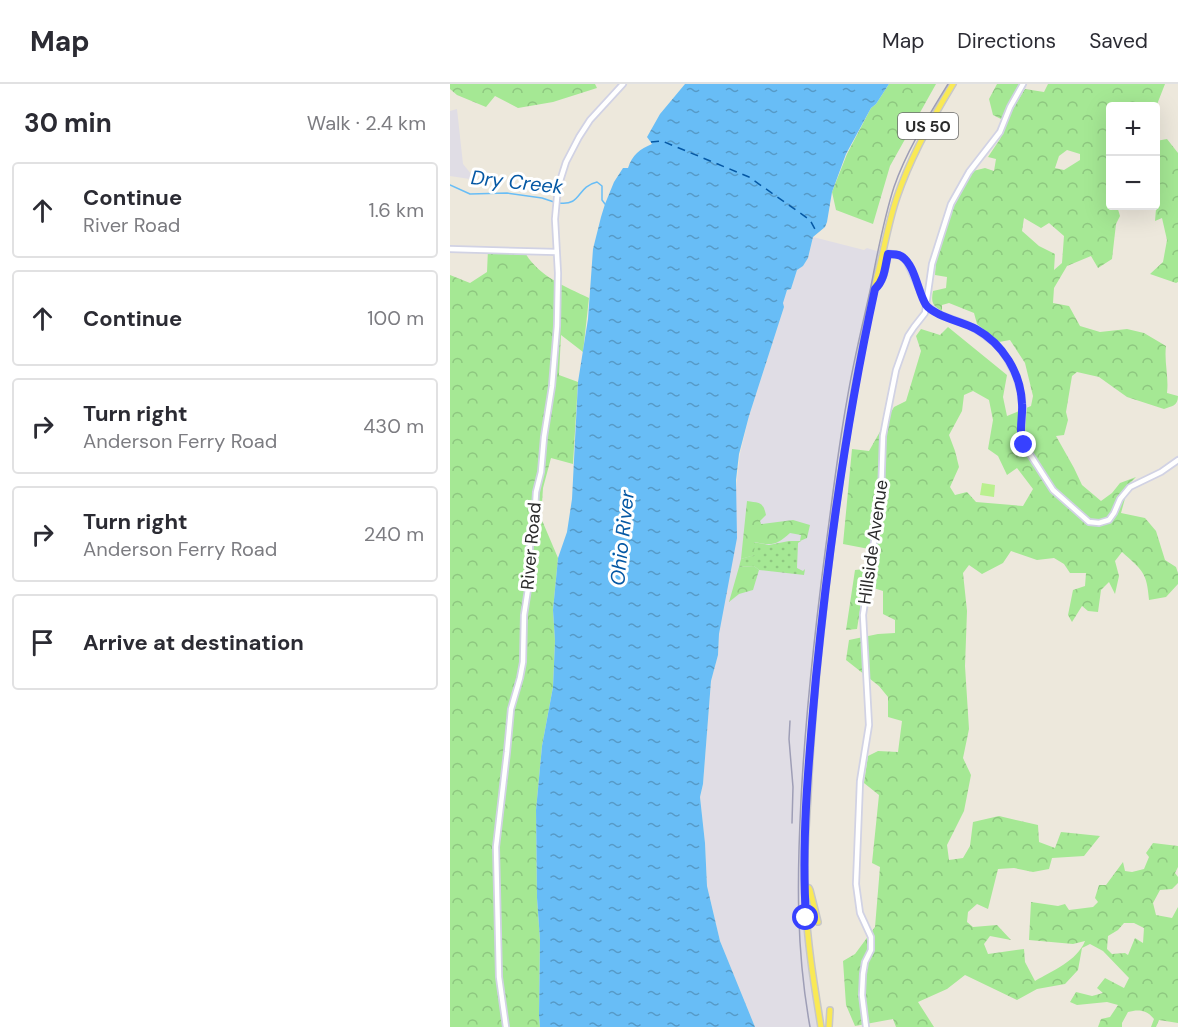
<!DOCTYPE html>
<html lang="en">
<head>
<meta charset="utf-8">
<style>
	:root { --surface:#fff; --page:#f7f7f7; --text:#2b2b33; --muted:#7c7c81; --line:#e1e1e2 }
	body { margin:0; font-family:"DM Sans",sans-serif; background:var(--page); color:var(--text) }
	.controls { position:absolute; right:18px; top:18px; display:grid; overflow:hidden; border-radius:6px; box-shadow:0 6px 24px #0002 }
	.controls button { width:54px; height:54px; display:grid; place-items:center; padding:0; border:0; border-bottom:2px solid var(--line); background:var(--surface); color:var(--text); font:30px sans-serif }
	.stop { position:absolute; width:18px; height:18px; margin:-14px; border:4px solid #3741ff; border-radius:50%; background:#fff }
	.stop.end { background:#3741ff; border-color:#fff; box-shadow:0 2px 6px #0008 }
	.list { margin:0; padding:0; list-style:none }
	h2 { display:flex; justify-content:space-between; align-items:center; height:78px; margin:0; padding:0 24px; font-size:26px }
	h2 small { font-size:20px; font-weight:400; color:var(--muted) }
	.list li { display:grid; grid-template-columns:39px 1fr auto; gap:18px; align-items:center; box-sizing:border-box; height:96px; margin:0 12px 12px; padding:0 12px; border:2px solid var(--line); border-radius:6px }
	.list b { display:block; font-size:22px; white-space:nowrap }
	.list p { margin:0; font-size:20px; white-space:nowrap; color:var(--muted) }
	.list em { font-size:20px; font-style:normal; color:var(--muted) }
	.icon { flex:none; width:33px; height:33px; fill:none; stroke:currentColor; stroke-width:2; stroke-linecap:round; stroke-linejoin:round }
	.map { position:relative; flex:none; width:728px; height:943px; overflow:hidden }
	header { display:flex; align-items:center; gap:36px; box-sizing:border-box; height:84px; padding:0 30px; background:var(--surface); border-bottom:2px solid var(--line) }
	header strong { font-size:28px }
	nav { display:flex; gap:33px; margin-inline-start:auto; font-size:21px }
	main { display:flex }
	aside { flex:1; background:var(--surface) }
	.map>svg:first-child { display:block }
</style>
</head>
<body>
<header>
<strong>Map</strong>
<nav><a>Map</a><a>Directions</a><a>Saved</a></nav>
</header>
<main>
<aside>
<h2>30 min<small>Walk · 2.4 km</small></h2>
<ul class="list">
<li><svg class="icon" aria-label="ahead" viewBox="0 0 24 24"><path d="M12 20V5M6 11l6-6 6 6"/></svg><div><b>Continue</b><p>River Road</p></div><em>1.6 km</em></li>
<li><svg class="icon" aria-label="ahead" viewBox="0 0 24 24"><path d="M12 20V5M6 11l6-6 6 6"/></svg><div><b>Continue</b></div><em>100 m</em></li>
<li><svg class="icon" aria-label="right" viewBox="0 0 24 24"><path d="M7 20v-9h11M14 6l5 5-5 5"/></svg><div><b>Turn right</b><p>Anderson Ferry Road</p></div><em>430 m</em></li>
<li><svg class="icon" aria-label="right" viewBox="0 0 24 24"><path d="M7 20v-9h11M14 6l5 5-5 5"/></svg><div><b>Turn right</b><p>Anderson Ferry Road</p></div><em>240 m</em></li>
<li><svg class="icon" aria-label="arrive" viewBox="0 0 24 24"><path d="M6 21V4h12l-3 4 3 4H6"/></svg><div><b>Arrive at destination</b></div></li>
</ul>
</aside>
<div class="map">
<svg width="728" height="943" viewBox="0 0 728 943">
	<defs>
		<pattern id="grass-dots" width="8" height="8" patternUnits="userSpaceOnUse" patternTransform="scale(1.5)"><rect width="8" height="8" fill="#a5e894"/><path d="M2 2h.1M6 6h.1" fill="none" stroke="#8ec780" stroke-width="1.8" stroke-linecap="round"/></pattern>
		<pattern id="forest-crowns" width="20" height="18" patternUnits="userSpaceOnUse" patternTransform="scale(1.5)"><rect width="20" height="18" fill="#a5e894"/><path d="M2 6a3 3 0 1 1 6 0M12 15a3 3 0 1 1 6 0" fill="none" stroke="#8ec780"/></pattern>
		<pattern id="water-ripples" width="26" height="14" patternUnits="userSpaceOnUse" patternTransform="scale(1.5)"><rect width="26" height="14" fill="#68bdf6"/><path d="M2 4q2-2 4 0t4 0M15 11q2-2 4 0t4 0" fill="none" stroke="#569ac7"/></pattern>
	</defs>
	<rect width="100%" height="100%" fill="#ede8dc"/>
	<path fill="#e0dde5" d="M7,25L13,80L26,96L0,92V27Z
		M363,153L414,166L417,164L433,169L397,345L363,629L355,813L371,943H305L270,857L257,802L255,759L250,713L253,700L261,597L268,571L269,550L290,370L299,332L334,223L332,219L334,213L337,206L341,205L347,186L353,182L358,174Z"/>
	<path fill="url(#grass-dots)" d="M339,457H351L348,459L347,484L353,487L355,485L354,491L309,486L304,482L289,483L291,475L304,471L303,458L319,461Z"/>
	<path fill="url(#forest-crowns)" fill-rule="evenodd" d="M0,0H145L147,4L103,18L68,24L45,12L36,23L7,11L0,5Z
		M439,0H486L440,82L423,140L386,126L382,108L397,70L421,24L426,20Z
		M547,0H571L551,35L543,31L539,15Z
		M598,0H715L706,23L660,22V122H667L670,132L666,140L662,175L648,184L641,172L617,182L604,204L603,219L619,222L630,242L650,248L677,245L694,249L716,262C714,278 719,293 717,309L728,312C728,322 722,322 714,325L677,313L649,293L627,288L622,292L616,328L618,336L614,351L606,352L624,384L632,401L651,417L662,409L670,399L686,393L679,400L671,429L695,434L706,447L715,476L726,483L728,489V500L716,513L699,516C697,488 692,486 672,468L665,477L669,492L665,510L659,498L651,506L648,528L638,527L632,522L622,538L618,531L623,506L635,502L636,489H620L614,480L604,474L587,476L561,467L553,479L532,490L519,481L513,489L517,527L515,582L519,645L513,674L521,691L514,727L497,761L499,776L513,774L520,762L523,738L549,732L588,741L589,758L605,764L611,748L650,752L634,772L602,774L599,785L583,788L564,784L548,785L538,825L527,820L518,828L517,838L523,843L547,841L561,856L540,852L534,860L538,870L574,865L575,878L585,897C602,887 627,877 635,857L623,860L579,856L581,818L608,822L615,820L619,826L643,823L648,818L645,814L649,801H656L673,778L675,787L682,788L694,785L699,773L696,769L703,759L728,762V783L725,789L728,793V799L722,805L710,806L703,819L706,831L722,834L728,823V939L709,936L706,943H701L704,935C697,926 689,925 678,928L672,939V943H648L651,935L660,933L668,921L657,918L627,921L620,918L626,908L642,912L653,909L647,904L655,894L674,904L679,894L653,867L640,860L632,864L628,886L615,900L587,905L567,916L515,891L497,905L468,918L484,943H446L443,935L405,942L396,921L393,877L405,870L425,843L430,783L422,779L429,711L414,699L418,672L428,667L448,668L452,637L438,633V613L429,602L396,576L399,556L428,550L445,549V536L433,530V507L414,501L407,545L396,546L405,486L425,484L419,465L393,460L402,365L419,367L444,323L456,317L471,267L466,252L471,245L490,251L498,243L557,291L553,313L557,332L581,322L583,312L575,279L560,256L549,258L527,240L524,229L499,219L492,221V227C482,222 481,217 483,207L496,204L497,193L485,191L486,177L504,122L523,87L535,84L544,87L546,75L538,73L550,55L561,28L575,5L594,8ZM617,66L630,70V76L614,86L605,84L609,72ZM574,134L591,144L599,139L614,152L612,179L604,186L605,170L589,162L572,147ZM523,307L539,316L543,336L538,365L548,372L557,391L567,384L583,405L573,422L526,418L517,408L505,411L500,403L509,383L505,367L499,351L512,327L514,311ZM674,839H684L694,844L693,859L685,854L678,871L675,869L662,870L657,865L658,852L668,846Z
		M717,55L728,69V198L726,199L700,190L713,178L717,156L712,134L705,137L706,125L703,122H706V57Z
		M38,165L74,167C88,192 114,202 139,214L133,268L111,251L109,291L128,298L123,380L101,374L93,404L91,434L108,474L103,526L105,557L103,603L92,662L86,726L87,814L90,856L89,931L90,943H0V191L20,199L37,188Z
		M297,417C309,419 313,417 316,431L310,437L311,440L343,436L360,441L357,454L350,457L351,451L340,449C327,461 322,462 304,458L305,471L291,475Z
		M304,482L309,486L303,506L289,510L279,518L289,483Z"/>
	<path fill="#baf08f" d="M532,399L545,401L544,413L530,411Z"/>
	<path fill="url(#water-ripples)" d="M235,0H439L426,20L421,24L396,70L382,108L377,138L375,143L363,153L358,174L353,182L347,186L341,205L337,206L333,219L334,223L299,332L289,370L286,396L287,454L269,550L268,571L261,597L253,700L250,713L255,759L257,802L270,857L305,943H90L89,931L90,856L87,814L86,726L92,662L103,603L105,557L103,526L108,474L117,448L122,415L128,298L138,235L143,165L151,133L155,120L164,98L173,84H178C182,71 190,65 202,60L197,53L210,30Z"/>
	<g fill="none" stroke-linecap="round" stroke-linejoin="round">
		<path stroke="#68bdf6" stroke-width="1.5" d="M0,101L20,110L57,109L92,114L104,118
			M109,119C132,122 126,103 147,98L152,102V116L155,120"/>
		<path stroke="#0558a4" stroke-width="1.5" stroke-dasharray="8 6" stroke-linecap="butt" d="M201,58L212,57L299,93L360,136L367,149"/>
		<g stroke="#d1d2e4" stroke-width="8">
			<path id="secondary" d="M0,165L106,168
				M436,169L449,171L456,176L477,222L491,231L516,240L530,248L547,261L556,273L566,292L570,306L573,323L571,348L574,361L603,406L639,438L649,439L659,436L664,429L670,415L680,403L711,388L728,376
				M56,943L49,893L46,763L57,668L61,625L70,594L73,578L74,531L78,505L80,460L84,441L86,408L91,388L94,353L102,302L107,242L108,189L105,135L107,113L110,97L116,78L129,53L140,36L173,0
				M416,943L412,911L413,890L415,878L421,866V853L410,829L406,800L410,697L419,641L413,531L431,411L433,352L436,336L446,286L458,252L464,243L475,229L482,180L501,120L519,88L550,48L560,23L573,0"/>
		</g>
		<g stroke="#c8c8c8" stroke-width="8">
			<path id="primary" d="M426,204C435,195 436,181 438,170
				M355,803L359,804L360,806L368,838
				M371,943C364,900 357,857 355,813C353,779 356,745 358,711C362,617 373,524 385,431C396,351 409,272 427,193C434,166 438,139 447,113C461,72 481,36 503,0
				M379,943L380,926"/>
		</g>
		<use href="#secondary" stroke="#fff" stroke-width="4.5"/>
		<use href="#primary" stroke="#f9e955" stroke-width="5"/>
		<path stroke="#9e9eb6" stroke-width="1.5" d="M340,637L339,655L343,703L342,739
			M360,943C346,865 347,794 351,716C356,620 367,526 380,431C385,393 390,354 397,316C403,279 412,243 420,207C427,172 433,137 444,103C457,66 478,33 498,0"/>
	</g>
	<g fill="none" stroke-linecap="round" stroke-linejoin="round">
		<path stroke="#3741ff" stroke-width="8" d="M356,834C351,754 359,673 366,593C379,462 397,333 425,205C435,196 435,182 438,170C443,170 447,170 451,172C465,180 468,209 476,221C484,232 513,238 526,245C553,260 571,289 572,320C573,334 568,347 574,361"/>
	</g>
	<g text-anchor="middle" stroke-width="6" stroke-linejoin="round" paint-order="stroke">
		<rect fill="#fff" stroke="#6a6a6a" stroke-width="1.5" x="448" y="29" width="60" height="26" rx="4.5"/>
		<g font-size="16" font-weight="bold" fill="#2a2a2a">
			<text x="478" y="48">US 50</text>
		</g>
		<g font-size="18" fill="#2a2a2a" stroke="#fff">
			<text transform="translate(423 458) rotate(-82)" y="6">Hillside Avenue</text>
			<text transform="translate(81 462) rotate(-85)" y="6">River Road</text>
		</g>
		<g font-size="20" font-style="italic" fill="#0558a4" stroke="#fff">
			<text transform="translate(67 98) rotate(6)" y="7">Dry Creek</text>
			<text transform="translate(172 454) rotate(-84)" y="7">Ohio River</text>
		</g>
	</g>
</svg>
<div class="controls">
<button>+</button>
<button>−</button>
</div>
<div class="stop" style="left:356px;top:834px"></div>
<div class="stop end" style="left:574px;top:361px"></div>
</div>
</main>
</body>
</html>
